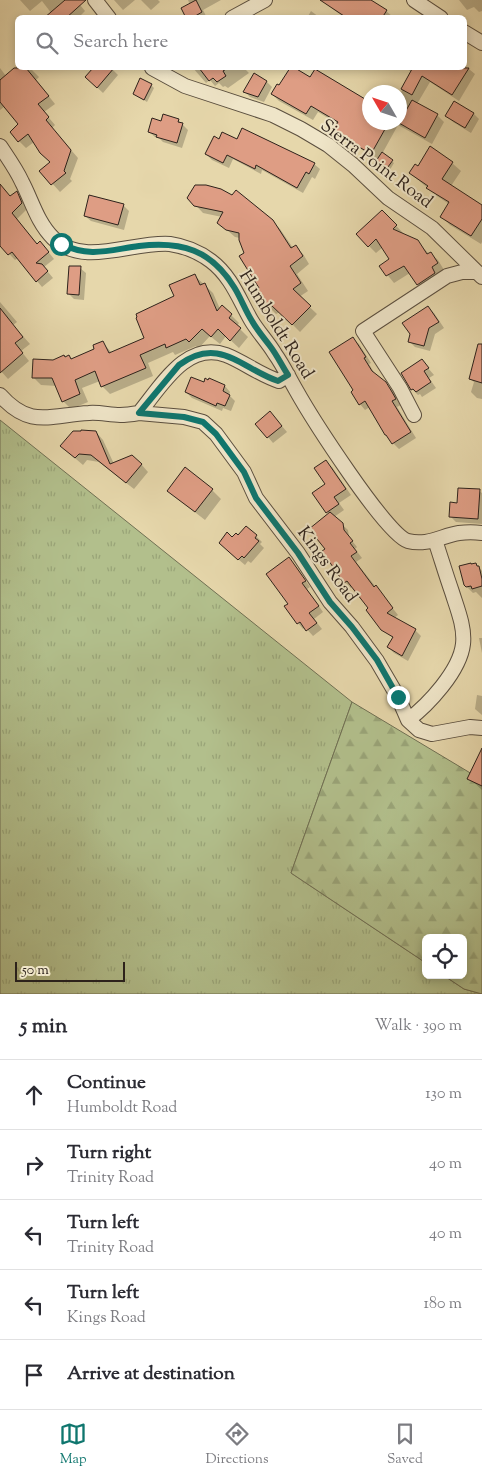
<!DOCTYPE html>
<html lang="en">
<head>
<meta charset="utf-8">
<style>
	:root { --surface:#fff; --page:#f7f7f7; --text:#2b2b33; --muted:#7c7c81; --line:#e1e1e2; --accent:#0f766e }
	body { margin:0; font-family:"Sorts Mill Goudy",serif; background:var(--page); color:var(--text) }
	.controls { position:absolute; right:15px; bottom:15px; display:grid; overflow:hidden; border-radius:8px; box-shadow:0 2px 8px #0003 }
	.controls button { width:45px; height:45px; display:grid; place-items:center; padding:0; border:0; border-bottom:1px solid var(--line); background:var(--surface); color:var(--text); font:25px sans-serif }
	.compass { position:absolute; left:362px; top:85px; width:45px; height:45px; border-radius:50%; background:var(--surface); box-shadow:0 2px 8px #0003; rotate:309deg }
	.scale { position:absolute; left:15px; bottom:12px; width:110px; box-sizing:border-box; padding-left:5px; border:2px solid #2d221b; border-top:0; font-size:14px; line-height:18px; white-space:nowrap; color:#2d221b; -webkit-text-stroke:4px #efe5c8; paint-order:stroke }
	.stop { position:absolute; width:15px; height:15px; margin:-11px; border:4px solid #0f766e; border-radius:50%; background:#fff }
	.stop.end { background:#0f766e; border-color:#fff; box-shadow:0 1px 5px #0008 }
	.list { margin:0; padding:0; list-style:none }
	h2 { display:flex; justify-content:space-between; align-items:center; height:65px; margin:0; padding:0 20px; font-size:21px }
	h2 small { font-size:16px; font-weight:400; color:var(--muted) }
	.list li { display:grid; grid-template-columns:32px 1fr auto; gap:15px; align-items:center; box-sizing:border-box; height:70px; padding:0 20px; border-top:1px solid var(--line) }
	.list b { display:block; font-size:19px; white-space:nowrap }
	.list p { margin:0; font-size:16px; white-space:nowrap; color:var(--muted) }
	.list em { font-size:16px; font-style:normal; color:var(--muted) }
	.icon { flex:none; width:28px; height:28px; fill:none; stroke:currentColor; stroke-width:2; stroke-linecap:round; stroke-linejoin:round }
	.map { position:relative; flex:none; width:482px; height:994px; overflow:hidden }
	.search { position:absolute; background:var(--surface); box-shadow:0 2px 8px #0003; left:15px; right:15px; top:15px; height:55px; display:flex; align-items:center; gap:12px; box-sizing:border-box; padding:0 18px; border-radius:8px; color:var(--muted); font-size:19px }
	.sheet { height:415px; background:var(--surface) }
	nav { display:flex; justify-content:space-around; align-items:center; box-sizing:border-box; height:70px; border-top:1px solid var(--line); background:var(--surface); font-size:14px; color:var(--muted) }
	nav a { display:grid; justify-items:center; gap:2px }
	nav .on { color:var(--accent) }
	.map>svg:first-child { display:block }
</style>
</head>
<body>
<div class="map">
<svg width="482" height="994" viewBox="0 0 482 994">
	<defs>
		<pattern id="grass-tufts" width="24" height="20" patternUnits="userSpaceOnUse" patternTransform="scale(1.25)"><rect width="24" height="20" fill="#b2bf8c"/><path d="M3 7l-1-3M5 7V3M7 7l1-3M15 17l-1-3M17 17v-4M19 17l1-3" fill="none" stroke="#99a478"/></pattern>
		<pattern id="forest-firs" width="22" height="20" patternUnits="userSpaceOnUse" patternTransform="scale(1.25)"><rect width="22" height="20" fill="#b2bf8c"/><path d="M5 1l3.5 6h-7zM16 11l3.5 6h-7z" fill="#99a478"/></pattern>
	</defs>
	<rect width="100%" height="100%" fill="#e6d7ab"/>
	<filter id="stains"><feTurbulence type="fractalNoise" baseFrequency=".004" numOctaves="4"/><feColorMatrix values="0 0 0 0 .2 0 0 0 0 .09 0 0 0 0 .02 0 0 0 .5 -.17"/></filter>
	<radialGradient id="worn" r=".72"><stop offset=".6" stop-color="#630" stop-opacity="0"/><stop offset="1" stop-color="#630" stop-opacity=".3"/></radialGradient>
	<path fill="url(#grass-tufts)" stroke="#707054" d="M0,420L352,702L291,873L426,963V975H443L464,989L482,994H0Z"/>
	<path fill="url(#forest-firs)" stroke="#707054" d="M352,702L482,780V994L464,989L443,975H463V938H426V963L291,873Z"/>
	<path fill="#0003" d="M20,0H76L85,11L79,17L80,18H55L42,1L30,11Z
		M114,0H135L123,10Z
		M141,0H158L160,2L151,10Z
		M188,0H221L203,10L207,18H188L190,5Z
		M327,0H370L386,11L393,17L345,18L333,9L326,2Z
		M459,0H482V11L479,12L474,7L467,10Z
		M311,11L319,17L320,18H307Z
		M464,65L475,74L459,101L430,82L417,104L437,115L444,122L432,144L398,125L382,154L394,163L388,173L378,166L379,160L341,137L334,131L338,124L318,112L313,120L279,101L272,94L370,122H400V94L412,72L405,68H464Z
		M18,66V68H30L39,77L36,80L55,104L44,112L55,125L52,128L78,158L70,179L72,181L60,192L41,171L51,163L34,142L26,148L19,141L20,125L4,107L0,110V68L6,76Z
		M95,68H111L118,75L103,93L86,77Z
		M193,68H244L249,73L228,88L225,86L223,87L219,83L215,86L210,80L206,83Z
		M255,74L267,82L272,87L264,102L250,97L244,91Z
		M151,85L154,88L147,102L134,94Z
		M474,114L479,119L471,133L453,122L447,116Z
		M178,120L188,130L182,148L163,142L160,139L155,137L149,132L162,122Z
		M219,140H237L314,164L320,169L315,179L312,177L303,193L262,170L261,174L233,159L229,168L212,160L206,154Z
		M452,163L461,171L451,186L482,206V242L481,244L450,225L441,216L449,204L437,196L410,173L418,167Z
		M16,192L22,198L27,209L17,219L38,245L46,249L54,259L44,267L53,278L42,287L18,258L15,260L0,244V198H10Z
		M189,198L272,221L280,229L293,248L295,247L303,254L309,264L297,274L308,291L299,297L317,314L300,332L280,312L276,314L268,306L258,290L261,288L240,238L235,237L219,223L222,217L203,213Z
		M123,205L129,211L124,230L91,221L85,216Z
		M382,211L403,233L402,234L417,241L429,254L430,253L438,260L444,270L425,292L418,284L410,273L394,283L381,267L391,259L383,247L376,253L369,246Z
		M80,268L86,273L84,300L74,299L68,293Z
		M195,276L213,293L220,309L222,307L231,315L239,323L237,326L248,337L239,348L226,336L220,344L210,336L198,349L196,346L175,355L173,352L148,363L153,376L110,394L102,386L100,381L82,388L88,402L71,409L63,401L57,386L41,385L33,377L54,361L69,356L73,360L96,350L103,343L112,353L146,338L175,297Z
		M0,302L17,322L13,325L30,344L21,351L29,361L8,379L0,370Z
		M428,307L434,313L444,328L435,334L430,351L415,347L409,341Z
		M353,339L359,344L371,363L369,364L376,376L392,390L401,405L397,407L416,438L399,449L393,443L370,407L365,410L360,404L355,391Z
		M422,361L434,375L429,378L436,388L422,397L420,394L418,395L412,389Z
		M482,367V399L477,398L471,392L474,382L470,379Z
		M204,384L225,386L230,392L229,395L235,401L231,411L223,408L222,411L192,398L186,392Z
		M276,419L287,432L273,443L268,437Z
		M96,432L103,440L114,464H141L148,472L134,489L99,462L87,460L83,465L69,453Z
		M326,462L332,467L351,495L339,503L344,510L334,517L348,530L349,537L357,547L355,549L362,558L356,562L398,615L394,618L415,630L421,636L408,661L394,653L388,647L393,638L382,629L369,609L353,586L351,588L345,582L326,549L330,514L327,512Z
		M186,469L212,490L221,499L205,520L178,499L169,490Z
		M479,491L482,493V524L456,522L450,516L458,504Z
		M238,536H256L262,542L260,544L264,548L251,563L248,561L245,565L226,549L232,538Z
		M289,559L295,565L310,587L307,589L323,612L314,619L322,629L313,636L305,627L303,629L298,623L290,604Z
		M476,564L482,571V598L476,592L473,593L467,587Z
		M479,638H482V653Z
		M477,695L482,696V715L475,709Z
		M482,760V790L469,778Z"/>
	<path fill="#de9d84" stroke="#2d221b" d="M65,0H86L66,18H44Z
		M196,0L202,12L192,18H186L181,8Z
		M320,0H371L387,10L382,18H347Z
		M14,68H26L49,96L38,104L49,117L46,120L71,150L64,171L66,173L51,185L39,171L50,162L40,153L28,134L18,142L10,132L18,124L0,102V80Z
		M93,68H114L97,88L85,77Z
		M199,68H228L223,71L226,76L217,82L213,78L209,81Z
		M290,68H295L310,77L315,69L370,102V122H389L371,154L332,131L338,122L311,106L306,114L271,94L277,84L279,85Z
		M409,68H469L452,95L422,76L412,95L401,89L412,69Z
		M254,73L267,81L258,97L243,92Z
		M140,78L152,84L144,100L133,94Z
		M412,100L438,114L425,138L399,123Z
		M454,101L474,113L465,128L445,116Z
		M163,114L179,119L178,122L183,123L177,143L156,137L157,135L148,132L152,118L161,121Z
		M242,128L315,163L309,174L306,172L297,188L256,165L255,169L227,155L223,163L205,154L214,136L219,139L222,132L237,139Z
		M430,146L453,162L442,179L482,205V219L471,236L440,217L449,202L426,188L428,186L409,173L415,164L418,166Z
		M382,152L393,160L385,171L374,164Z
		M0,184L10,196L17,191L22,203L12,213L37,244L40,241L49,252L36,263L42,264L48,271L36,282L12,252L8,255L0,246Z
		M195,185H206L221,189L232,195L236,190L273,220L291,248L296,245L303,256L290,266L301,283L293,289L311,306L292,325L271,305L267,307L257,290L259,288L239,256L244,253L239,240V233L226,230L217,223L223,212L194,206L187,198Z
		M89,195L124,204L118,225L84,216Z
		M382,210L397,225L393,229L418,240L427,254L431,252L438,263L432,267L435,273L417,285L404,266L386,276L379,266L389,259L376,239L368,247L356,234Z
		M69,266H81L79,295L67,294Z
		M195,274L200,285L205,283L217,311L222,305L232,314L229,318L241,328L230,341L218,329L211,337L202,329L189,342L186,339L166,348L165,344L140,355L146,368L101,387L95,371L75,380L80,394L62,402L52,378H32L33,359L53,360L64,355L65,357L69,355L71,359L94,349L93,345L103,341L109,353L144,338L136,318L137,317L136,314L174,296L169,285Z
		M428,306L439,322L429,328L424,346L408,342L410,334L402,323Z
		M0,308L23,337L15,343L23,353L0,373Z
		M353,337L366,357L364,358L372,371L386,382L392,392L396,399L392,401L411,432L392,444L386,435H385L365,401L359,405L351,392L353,390L329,352Z
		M478,344H482V383L469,379Z
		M422,359L429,368L424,371L431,382L416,392L413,389L411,390L401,373Z
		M191,377L204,382L205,378L208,380L209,378L225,385L223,391L230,395L225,406L217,403L216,406L185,392Z
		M270,411L282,426L267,438L255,424Z
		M81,430L96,431L110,464L132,455L142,464L126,483L91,455L79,454L75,458L60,446L73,431H81Z
		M326,460L346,489L334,497L339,504L326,513L312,493L325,484L314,468Z
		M185,467L213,489L195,512L167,491Z
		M458,488L480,489L478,519L449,517L450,502L457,503Z
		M330,512L343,523L344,530L353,541L350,543L357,552L351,556L374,587L376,585L393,608L387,613L416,629L402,656L387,647L393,637L381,630L366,610L368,608L347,581L344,583L322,551L325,549L309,529Z
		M246,526L257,535L255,538L259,541L244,558L242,556L238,560L219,543L227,532L232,537L236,533L238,535Z
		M289,557L306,581L302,583L319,606L309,613L317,623L306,631L300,622L297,624L284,606L288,604L266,574Z
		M471,563V564L476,563L477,566H479L482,579V586L472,589L471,586L466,587L464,585L459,566Z
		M482,748V786L467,779Z"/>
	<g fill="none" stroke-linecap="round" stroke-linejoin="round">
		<g stroke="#5b4f3f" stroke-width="16">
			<path id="street" d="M95,0L109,18
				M414,0L441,18
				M232,18L265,0
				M464,32L482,43
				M152,68L185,86L273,115L301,129L328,145L353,165L388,198L432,228L482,277
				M0,146C8,158 16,169 22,182C32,201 37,222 53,238C83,268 133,241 170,244C184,246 199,252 211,261C231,276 239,299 251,320C258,332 268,342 275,354C283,365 289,378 296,390C310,415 386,535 408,541C427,546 441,536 459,533C467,532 474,532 482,533
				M0,395C30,429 50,415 89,413C99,412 110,415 120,415C126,415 133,414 139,413C160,388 186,340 226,355C244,362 260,375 279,381L288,375
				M139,413L184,417L203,422L216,434L244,472L256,498L298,553L330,602L352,627L377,661L398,697L408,720L419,730L432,734L470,727L482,728
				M414,415L400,388L363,331L447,276L462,272H477
				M408,720C428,705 460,671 463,644C465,627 457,608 452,592C446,575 441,558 435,540"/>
		</g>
		<use href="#street" stroke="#efe5c8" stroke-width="14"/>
	</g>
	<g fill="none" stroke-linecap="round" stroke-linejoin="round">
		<path stroke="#0f766e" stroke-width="6" d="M61,244C90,258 109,250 139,246C182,241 211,250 234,287C241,298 245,310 252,321C257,330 264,338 270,346C277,355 282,366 288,375L278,381C242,369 219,335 179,365L139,413L184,417L203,422L216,434L244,472L256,498L298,553L330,602L352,627L377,660L398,697"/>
	</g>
	<g text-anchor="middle" stroke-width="4" stroke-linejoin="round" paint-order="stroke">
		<g font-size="18" fill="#2d221b" stroke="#efe5c8">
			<text transform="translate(377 163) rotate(37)" y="6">Sierra Point Road</text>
			<text transform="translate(277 324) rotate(58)" y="6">Humboldt Road</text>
			<text transform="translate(328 564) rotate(54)" y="6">Kings Road</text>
		</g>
	</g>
	<rect width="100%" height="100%" filter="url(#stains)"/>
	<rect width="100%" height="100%" fill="url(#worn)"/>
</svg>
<div class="controls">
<button><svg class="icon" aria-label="locate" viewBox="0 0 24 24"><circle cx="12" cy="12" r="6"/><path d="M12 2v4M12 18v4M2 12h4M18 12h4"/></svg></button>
</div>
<svg class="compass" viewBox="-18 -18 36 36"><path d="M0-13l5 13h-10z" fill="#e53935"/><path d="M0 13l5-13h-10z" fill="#7c7c81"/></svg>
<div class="scale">50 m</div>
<div class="stop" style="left:61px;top:244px"></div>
<div class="stop end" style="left:398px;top:697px"></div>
<div class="search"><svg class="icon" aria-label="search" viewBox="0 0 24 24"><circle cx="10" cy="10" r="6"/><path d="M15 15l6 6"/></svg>Search here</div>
</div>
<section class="sheet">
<h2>5 min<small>Walk · 390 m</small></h2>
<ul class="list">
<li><svg class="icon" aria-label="ahead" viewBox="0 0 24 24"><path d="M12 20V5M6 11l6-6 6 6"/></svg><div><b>Continue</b><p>Humboldt Road</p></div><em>130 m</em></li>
<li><svg class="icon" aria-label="right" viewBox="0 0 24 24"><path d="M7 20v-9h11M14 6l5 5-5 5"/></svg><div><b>Turn right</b><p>Trinity Road</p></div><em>40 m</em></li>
<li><svg class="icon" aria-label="left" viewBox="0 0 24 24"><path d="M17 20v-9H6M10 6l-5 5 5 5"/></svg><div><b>Turn left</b><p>Trinity Road</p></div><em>40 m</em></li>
<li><svg class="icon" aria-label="left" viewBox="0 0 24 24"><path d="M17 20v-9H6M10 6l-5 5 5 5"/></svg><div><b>Turn left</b><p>Kings Road</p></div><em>180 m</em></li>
<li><svg class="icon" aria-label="arrive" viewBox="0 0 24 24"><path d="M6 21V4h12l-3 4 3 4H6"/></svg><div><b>Arrive at destination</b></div></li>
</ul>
</section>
<nav>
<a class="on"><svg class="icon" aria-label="map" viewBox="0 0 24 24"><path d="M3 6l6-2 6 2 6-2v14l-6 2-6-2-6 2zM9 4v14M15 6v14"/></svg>Map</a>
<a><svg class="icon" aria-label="directions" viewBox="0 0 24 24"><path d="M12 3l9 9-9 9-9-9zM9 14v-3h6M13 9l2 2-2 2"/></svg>Directions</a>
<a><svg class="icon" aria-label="saved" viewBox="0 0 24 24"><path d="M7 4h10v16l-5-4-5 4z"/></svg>Saved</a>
</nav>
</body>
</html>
